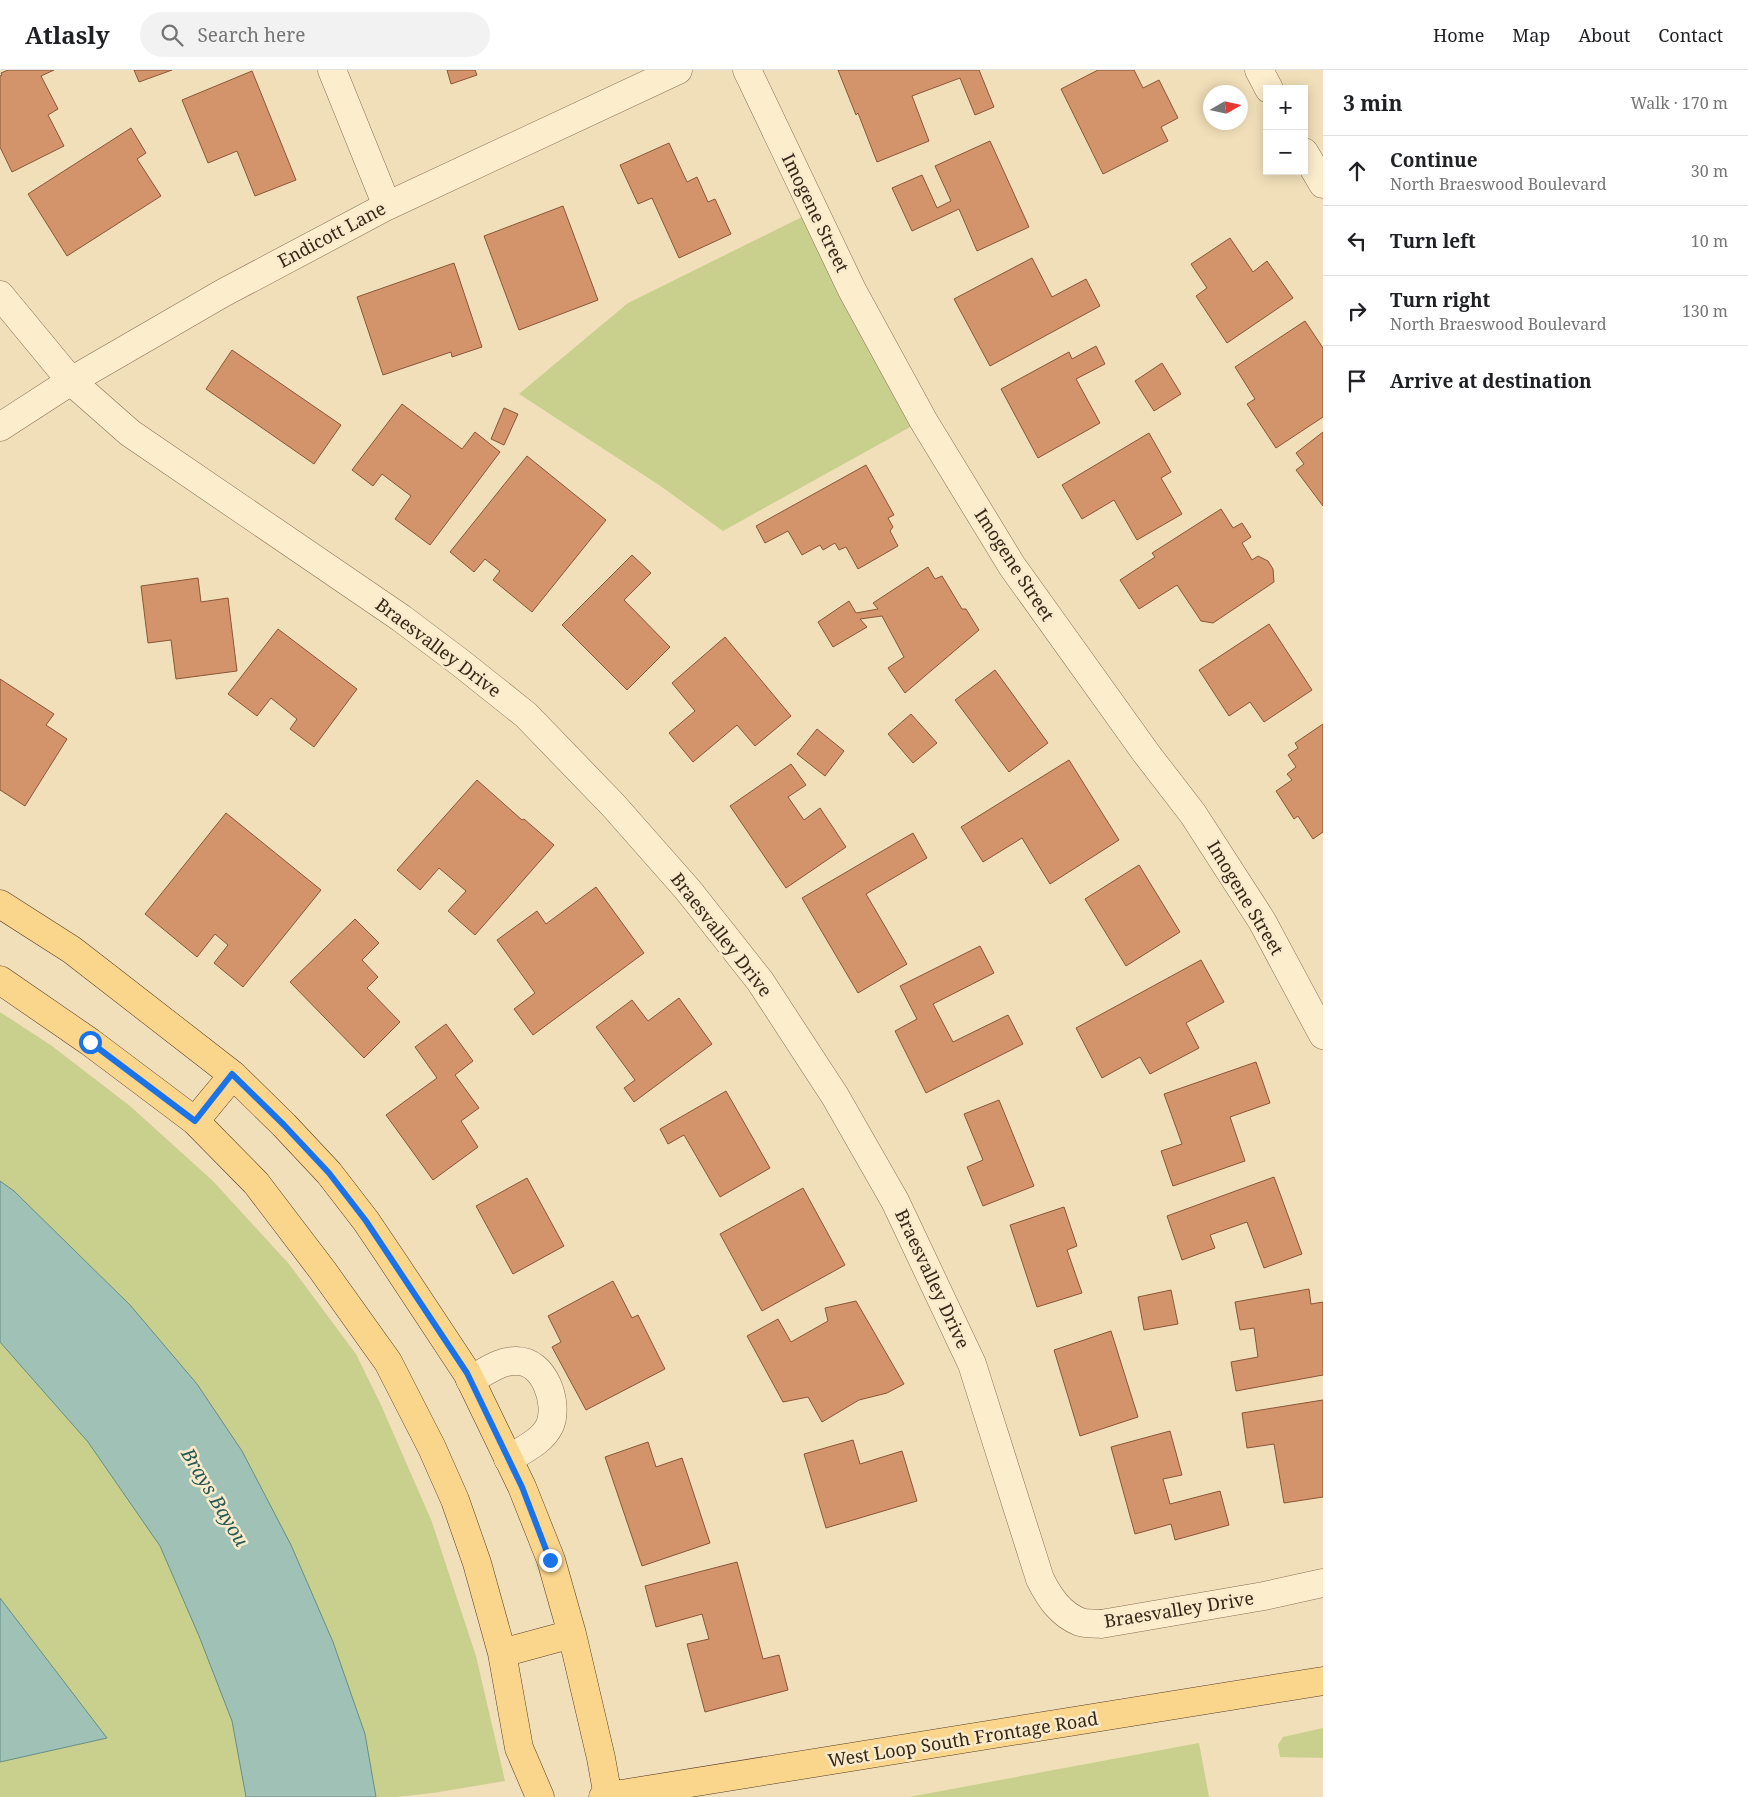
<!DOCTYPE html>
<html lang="en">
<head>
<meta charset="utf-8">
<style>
	:root { --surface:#fff; --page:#f2f2f2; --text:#202124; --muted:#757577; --line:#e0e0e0 }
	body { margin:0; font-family:"Noto Serif",serif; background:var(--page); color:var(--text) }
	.controls { position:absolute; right:15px; top:15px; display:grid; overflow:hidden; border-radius:0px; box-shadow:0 2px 12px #0003 }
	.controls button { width:45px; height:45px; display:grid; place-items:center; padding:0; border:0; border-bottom:1px solid var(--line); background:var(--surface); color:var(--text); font:25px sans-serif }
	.compass { position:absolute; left:1203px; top:15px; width:45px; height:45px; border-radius:50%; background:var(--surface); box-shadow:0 2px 12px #0003; rotate:81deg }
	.stop { position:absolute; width:15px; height:15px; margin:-11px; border:4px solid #1a73e8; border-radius:50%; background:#fff }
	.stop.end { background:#1a73e8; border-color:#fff; box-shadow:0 1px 5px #0008 }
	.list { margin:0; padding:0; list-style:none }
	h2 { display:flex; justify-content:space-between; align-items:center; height:65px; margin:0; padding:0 20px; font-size:21px }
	h2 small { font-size:16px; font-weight:400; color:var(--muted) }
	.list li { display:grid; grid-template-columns:32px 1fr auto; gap:15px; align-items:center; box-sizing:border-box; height:70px; padding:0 20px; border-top:1px solid var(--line) }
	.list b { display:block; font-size:19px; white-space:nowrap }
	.list p { margin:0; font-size:16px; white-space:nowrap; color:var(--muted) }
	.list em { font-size:16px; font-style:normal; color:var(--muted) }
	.icon { flex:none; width:28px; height:28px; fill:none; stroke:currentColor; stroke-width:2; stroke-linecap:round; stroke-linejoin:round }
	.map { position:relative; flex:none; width:1323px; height:1727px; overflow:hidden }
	header { display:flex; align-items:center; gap:30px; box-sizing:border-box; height:70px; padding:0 25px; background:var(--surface); border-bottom:1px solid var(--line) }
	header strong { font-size:24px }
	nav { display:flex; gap:28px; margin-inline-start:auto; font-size:18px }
	.search { width:350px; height:45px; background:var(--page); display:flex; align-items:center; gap:12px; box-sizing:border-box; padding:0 18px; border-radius:28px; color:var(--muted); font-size:19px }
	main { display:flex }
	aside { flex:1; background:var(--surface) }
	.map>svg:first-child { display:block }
</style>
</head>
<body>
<header>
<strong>Atlasly</strong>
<div class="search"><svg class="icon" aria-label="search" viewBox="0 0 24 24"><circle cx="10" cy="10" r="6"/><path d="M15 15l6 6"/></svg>Search here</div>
<nav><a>Home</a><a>Map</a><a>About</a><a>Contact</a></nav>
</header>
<main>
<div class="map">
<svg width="1323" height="1727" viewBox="0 0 1323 1727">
	<rect width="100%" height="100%" fill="#f1dfb9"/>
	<path fill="#c9d08d" d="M814,141L923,350L723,461L659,415L519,324L628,233Z
		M0,942L52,976L130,1036L213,1111L289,1194L356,1284L381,1335L432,1452L476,1586L505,1711L433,1723L395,1727H0Z
		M1323,1658V1688L1280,1687L1278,1675L1283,1667Z
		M1199,1673L1209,1727H909Z"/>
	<path fill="#9fc1b6" stroke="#668f84" d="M0,1111L14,1121L130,1235L197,1314L242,1381L291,1475L333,1572L365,1664L376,1727H246L232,1651L199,1566L160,1476L88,1372L0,1272Z
		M0,1528L107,1668L0,1692Z"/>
	<path fill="#d3946c" stroke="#8a5637" d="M8,0H54L41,6L58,39L48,45L64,76L12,102L0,77V6L2,5L1,3Z
		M134,0H172L139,12Z
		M447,0H475L477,5L451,14Z
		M838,0H979L994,37L975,45L960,8L912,26L929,71L877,92L858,43L856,45Z
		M1098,0H1134L1143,18L1159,10L1178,48L1161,57L1168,71L1103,104L1061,19Z
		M252,1L296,110L255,126L237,81L208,93L182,30Z
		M131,58L146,83L137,89L161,126L67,186L28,124Z
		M990,71L1029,157L977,181L959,139L912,161L892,118L922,105L937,138L951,131L935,96Z
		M669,73L687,112L697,107L708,132L715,129L731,164L679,188L652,128L638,134L620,95Z
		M563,136L598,230L519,260L484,166Z
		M1230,168L1253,202L1267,191L1293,228L1227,273L1196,226L1207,218L1191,194Z
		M1032,188L1052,227L1086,209L1100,236L990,296L954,229Z
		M454,193L482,277L452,287L451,282L383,305L357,227Z
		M1305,251L1323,278V347L1276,378L1247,334L1255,329L1235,297Z
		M1096,276L1105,294L1076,309L1100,353L1038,388L1001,319L1069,282L1072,289Z
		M232,280L341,355L314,394L206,319Z
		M1162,293L1181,324L1154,341L1135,311Z
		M402,334L462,379L475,362L500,382L430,475L395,449L411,426L382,404L373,416L352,400Z
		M504,338L518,344L504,375L491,369Z
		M1323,362V436L1296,400L1304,394L1296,383Z
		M1149,363L1171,402L1161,408L1182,444L1137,470L1114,430L1082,449L1062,415Z
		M527,386L606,450L532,542L493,510L500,501L485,489L474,502L450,482Z
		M866,395L894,445L888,448L893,457L890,461L898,476L858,499L846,477L839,480L835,473L823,480L820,475L802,485L788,461L765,473L756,456Z
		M1221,439L1233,458L1242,453L1251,467L1242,473L1252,490L1258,486L1268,491L1273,499L1274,512L1213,553L1201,551L1177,515L1139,539L1120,510L1155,487L1152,483Z
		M632,485L651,503L624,530L670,577L627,620L562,555Z
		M928,497L935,509L942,506L962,539H966L979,560L905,623L888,598L904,587L882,546L860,549L867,557L833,577L818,552L849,531L856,543L878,539L873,533Z
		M198,508L201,532L228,528L237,601L176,609L171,570L148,573L141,516Z
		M1269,554L1312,620L1264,652L1250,632L1229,646L1199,600Z
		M278,559L357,619L314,677L290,659L297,649L271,628L257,646L228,624Z
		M725,567L791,646L755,676L737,655L693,692L669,663L695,641L672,613Z
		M995,600L1048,673L1009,702L955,630Z
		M0,609L54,644L46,655L67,669L25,736L0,720Z
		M911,644L937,673L913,693L888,664Z
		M1323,654V762L1313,769L1298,746L1294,749L1276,721L1292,710L1287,704L1296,697L1288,685L1298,678L1295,673Z
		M817,659L844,681L825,706L797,684Z
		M1069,690L1119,770L1050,814L1022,768L983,792L961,757Z
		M791,694L806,715L788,727L804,750L820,738L846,777L786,818L730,736Z
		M477,710L522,750L524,749L554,775L475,865L448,841L466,821L439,798L420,820L397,800Z
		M226,743L321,820L243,917L214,893L228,875L215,864L197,887L145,844Z
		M913,763L927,788L866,824L907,894L858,923L802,828Z
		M1139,795L1180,862L1126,896L1085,829Z
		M596,817L644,883L533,965L514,939L535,923L497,870L537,841L546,854Z
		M355,849L379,873L362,890L378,907L367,918L400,952L364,988L290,912Z
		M980,876L994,903L933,934L953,972L1008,945L1023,974L926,1023L895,961L917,949L900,916Z
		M1201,890L1224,932L1186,953L1199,978L1150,1004L1140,987L1102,1008L1076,958Z
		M679,928L712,974L634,1032L624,1018L635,1010L596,957L632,930L648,951Z
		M446,954L473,991L455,1005L479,1038L461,1051L478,1077L433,1110L386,1045L437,1008L415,977Z
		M1256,992L1270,1033L1230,1047L1245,1091L1173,1116L1161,1081L1182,1074L1164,1024Z
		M726,1021L770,1098L720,1127L684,1065L668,1074L660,1059Z
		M999,1030L1034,1116L983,1136L967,1097L983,1090L964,1044Z
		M1274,1107L1302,1184L1264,1198L1247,1152L1210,1165L1215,1178L1182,1190L1167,1146Z
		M527,1108L564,1176L513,1204L476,1136Z
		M803,1118L845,1195L762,1241L720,1164Z
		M1064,1137L1077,1176L1067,1180L1082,1223L1037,1237L1010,1155Z
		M613,1211L632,1248L638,1245L665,1299L586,1340L552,1277L561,1272L548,1246Z
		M1309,1219L1311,1234L1323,1232V1305L1236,1321L1231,1292L1258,1287L1254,1258L1240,1260L1235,1232Z
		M1171,1220L1178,1254L1144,1260L1138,1227Z
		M856,1231L904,1314L887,1323L859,1330L822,1352L808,1327L783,1332L747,1266L778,1249L791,1272L828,1251L825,1238Z
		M1111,1261L1138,1347L1080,1366L1054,1280Z
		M1323,1330V1427L1284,1433L1274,1374L1247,1378L1242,1343Z
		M1170,1361L1182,1405L1163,1409L1170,1434L1220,1421L1229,1455L1175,1470L1171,1454L1135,1464L1111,1377Z
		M853,1370L860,1394L902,1381L917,1431L826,1458L804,1384Z
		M648,1372L656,1397L682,1388L710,1473L642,1496L605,1387Z
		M737,1492L763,1589L779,1585L788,1620L705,1642L687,1574L709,1569L702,1544L656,1557L645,1516Z"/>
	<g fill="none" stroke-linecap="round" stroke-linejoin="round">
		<g stroke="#896e53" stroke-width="29">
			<path id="minor" d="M332,0L387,136
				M747,0L852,220L923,350L1012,496L1146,683L1193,744L1262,851L1323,965
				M1259,0L1269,19
				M1304,82L1323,114
				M0,225L71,311L130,363L401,548L462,594L526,645L613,735L688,820L760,911L835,1026L895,1131L972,1294L1040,1509C1049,1527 1060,1544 1080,1552C1086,1554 1094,1553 1101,1554L1264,1526L1323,1513
				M0,357L71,311L223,223L387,136L678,0
				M470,1310C484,1303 500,1290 517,1291C544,1291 559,1332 550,1355C543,1371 523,1380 508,1389"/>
		</g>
		<g stroke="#563c28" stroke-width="29">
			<path id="major" d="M0,834L72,880L233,1005L284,1055L329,1103L366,1151L391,1188L467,1303L522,1417L551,1490L572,1564L601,1688L608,1727
				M0,910L90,972L195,1051L256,1113L323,1201L388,1292L432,1378L455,1430L477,1493L502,1583L519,1678L540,1727
				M195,1051L233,1005
				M502,1583L572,1564
				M603,1727L1323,1611"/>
		</g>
		<use href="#minor" stroke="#fcedcd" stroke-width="28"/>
		<use href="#major" stroke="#fad58c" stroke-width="28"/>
	</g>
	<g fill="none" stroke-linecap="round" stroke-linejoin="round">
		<path stroke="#1a73e8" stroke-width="6" d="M90,972L195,1051L232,1004L284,1055L329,1103L366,1151L467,1303L522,1417L550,1490"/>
	</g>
	<g text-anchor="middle" stroke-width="5" stroke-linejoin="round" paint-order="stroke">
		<g font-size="18" fill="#362719" stroke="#f8eaca">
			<text transform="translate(815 143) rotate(64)" y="6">Imogene Street</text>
			<text transform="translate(332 165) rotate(-28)" y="6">Endicott Lane</text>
			<text transform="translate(1014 495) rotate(57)" y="6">Imogene Street</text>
			<text transform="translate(438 578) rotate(37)" y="6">Braesvalley Drive</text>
			<text transform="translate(1245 828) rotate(59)" y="6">Imogene Street</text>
			<text transform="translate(721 865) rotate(52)" y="6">Braesvalley Drive</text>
			<text transform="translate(932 1209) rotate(65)" y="6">Braesvalley Drive</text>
			<text transform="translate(1179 1540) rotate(-9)" y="6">Braesvalley Drive</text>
			<text transform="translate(963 1670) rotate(-9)" y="6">West Loop South Frontage Road</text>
		</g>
		<g font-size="19" font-style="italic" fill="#275854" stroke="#f8eaca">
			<text transform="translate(215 1427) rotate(59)" y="7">Brays Bayou</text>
		</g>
	</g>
</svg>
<div class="controls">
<button>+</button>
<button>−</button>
</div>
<svg class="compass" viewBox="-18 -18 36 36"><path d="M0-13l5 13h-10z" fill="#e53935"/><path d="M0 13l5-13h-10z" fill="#757577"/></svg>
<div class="stop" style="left:90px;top:972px"></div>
<div class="stop end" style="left:550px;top:1490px"></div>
</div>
<aside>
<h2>3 min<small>Walk · 170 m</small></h2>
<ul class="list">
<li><svg class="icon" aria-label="ahead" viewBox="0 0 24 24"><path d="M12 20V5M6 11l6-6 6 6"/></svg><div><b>Continue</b><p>North Braeswood Boulevard</p></div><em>30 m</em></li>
<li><svg class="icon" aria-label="left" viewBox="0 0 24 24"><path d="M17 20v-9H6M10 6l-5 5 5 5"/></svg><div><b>Turn left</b></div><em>10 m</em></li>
<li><svg class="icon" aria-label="right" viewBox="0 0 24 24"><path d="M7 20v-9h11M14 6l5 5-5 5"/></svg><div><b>Turn right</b><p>North Braeswood Boulevard</p></div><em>130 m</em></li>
<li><svg class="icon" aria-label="arrive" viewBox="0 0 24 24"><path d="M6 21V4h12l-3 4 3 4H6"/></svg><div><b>Arrive at destination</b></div></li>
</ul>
</aside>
</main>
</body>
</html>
